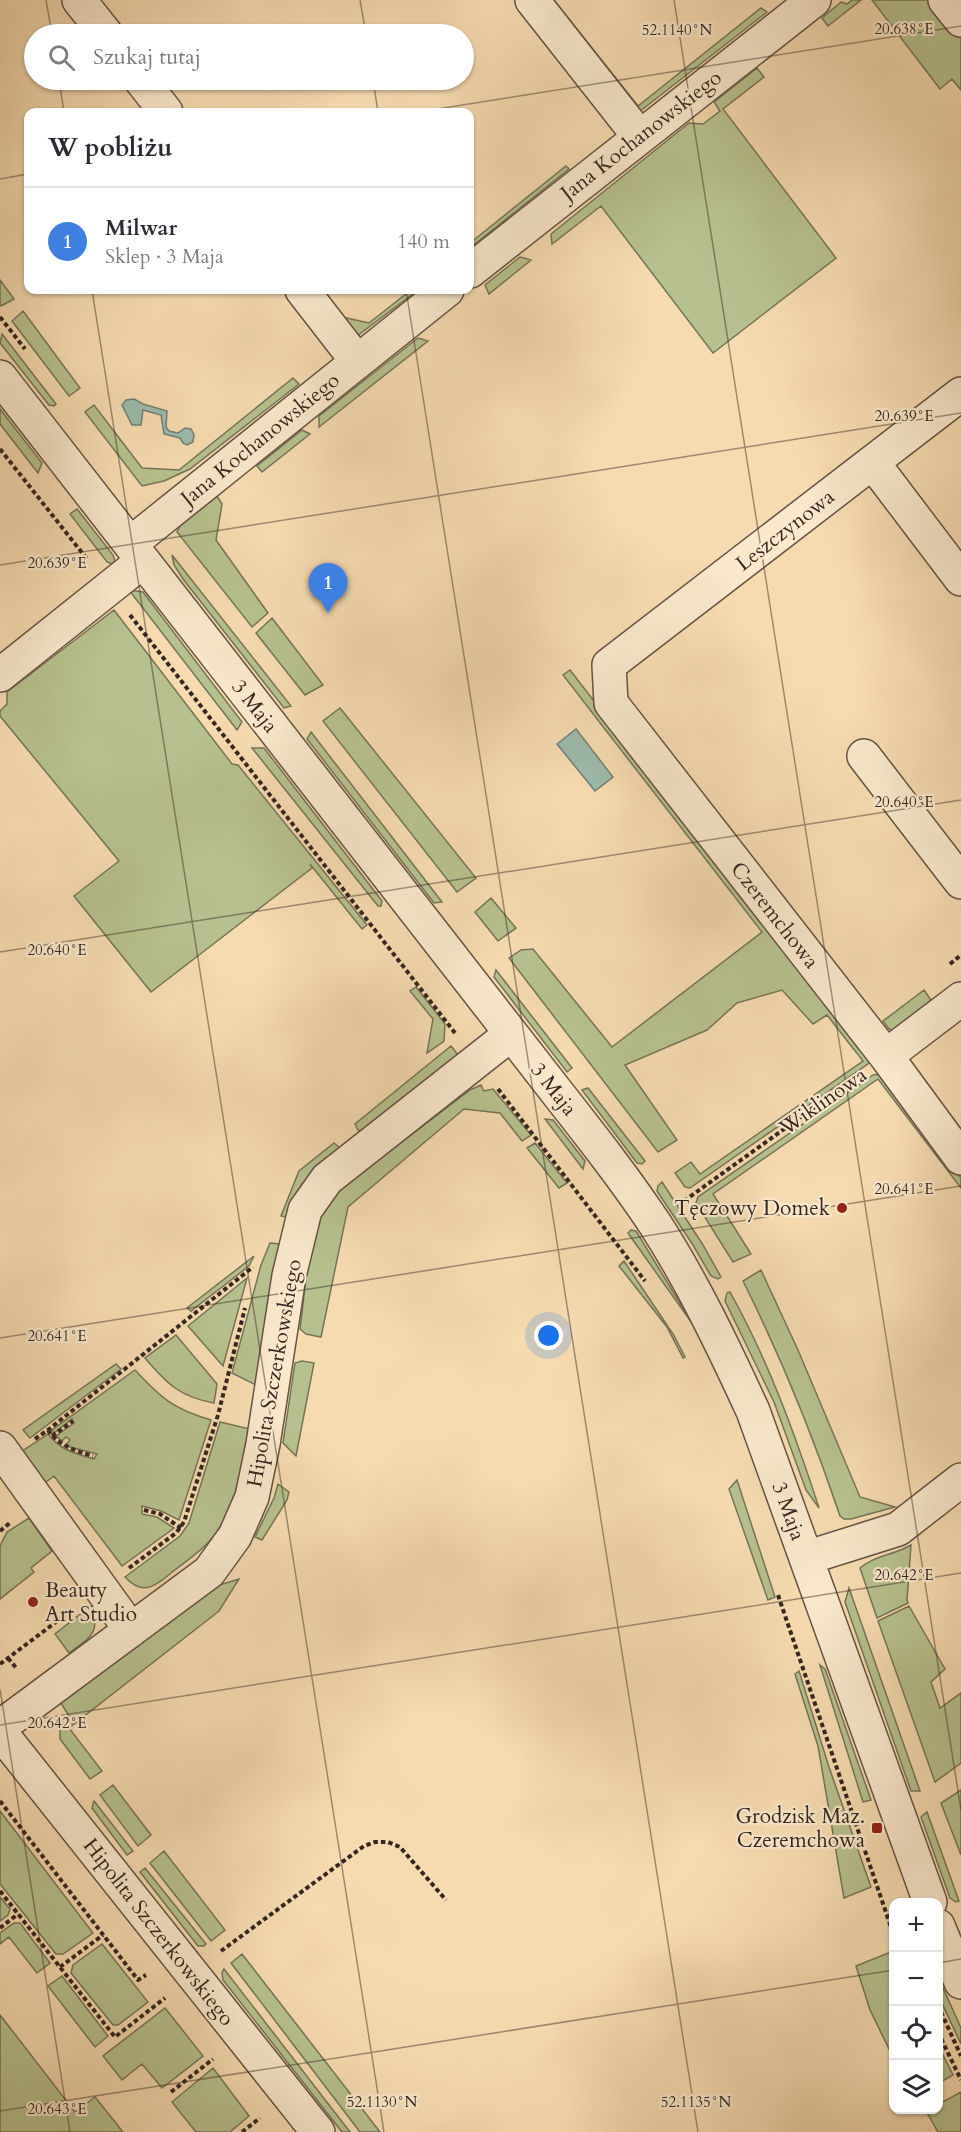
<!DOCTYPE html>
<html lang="pl">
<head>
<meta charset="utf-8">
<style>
	:root { --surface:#fff; --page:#f2f2f3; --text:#2b2b33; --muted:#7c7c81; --line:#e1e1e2; --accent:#0f766e }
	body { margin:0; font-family:Cardo,serif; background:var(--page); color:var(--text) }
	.controls { position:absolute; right:18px; bottom:18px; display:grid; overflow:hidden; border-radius:12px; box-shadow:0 2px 4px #0004 }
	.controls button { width:54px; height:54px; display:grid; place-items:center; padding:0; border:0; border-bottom:2px solid var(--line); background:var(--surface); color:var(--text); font:30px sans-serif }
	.you { position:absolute; left:549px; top:1336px; width:21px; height:21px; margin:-15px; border:4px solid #fff; border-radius:50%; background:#1a73e8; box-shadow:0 0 0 9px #1a73e833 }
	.badge { display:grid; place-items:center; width:39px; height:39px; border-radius:50%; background:var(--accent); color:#fff; font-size:20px; font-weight:700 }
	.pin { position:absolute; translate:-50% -50px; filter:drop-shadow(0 2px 3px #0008) }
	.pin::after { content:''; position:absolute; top:32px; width:21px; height:18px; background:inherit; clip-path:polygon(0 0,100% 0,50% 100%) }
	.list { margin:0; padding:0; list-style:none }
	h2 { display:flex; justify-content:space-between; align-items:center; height:78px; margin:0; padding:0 24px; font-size:26px }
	h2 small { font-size:20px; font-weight:400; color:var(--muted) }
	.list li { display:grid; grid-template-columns:39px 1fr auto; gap:18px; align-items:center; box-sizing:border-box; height:108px; padding:0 24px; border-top:2px solid var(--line) }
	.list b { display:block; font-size:22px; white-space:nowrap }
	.list p { margin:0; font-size:20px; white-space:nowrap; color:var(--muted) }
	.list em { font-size:20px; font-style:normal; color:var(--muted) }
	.icon { flex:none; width:33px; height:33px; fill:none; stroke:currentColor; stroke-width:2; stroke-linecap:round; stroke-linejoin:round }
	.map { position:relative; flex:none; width:961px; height:2132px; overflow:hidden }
	.search { position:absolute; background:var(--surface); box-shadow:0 2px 4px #0004; left:24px; top:24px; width:450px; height:66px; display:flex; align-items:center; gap:15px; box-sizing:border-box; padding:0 21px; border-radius:33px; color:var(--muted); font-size:22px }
	.panel { position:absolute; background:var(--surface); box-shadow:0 2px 4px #0004; left:24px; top:108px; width:450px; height:186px; border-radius:12px }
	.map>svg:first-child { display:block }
</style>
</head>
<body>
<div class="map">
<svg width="961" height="2132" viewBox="0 0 961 2132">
	<rect width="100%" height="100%" fill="#f6dbb1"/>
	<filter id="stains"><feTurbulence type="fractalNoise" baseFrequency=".00333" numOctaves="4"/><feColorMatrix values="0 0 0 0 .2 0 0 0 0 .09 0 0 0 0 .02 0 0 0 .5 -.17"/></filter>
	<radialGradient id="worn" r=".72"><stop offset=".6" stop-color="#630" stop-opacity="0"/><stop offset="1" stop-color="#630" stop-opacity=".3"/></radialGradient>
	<path fill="#b7c18f" stroke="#767457" stroke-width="1.5" d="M546,0H554L638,106L761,8L767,12L639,112Z
		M852,0H861L828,26L822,18L841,2L847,4Z
		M872,0H932L961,37V90L952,79L940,89Z
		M757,68L764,77L723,109L836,258L713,353L601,206L552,244L551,234L689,123L703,124L720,111L714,102Z
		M566,166L569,169L470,248V243Z
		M520,257L531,260L489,294L485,285Z
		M0,280L14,299L1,306L0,305Z
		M411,290H418L357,336L342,317L369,323Z
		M23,311L80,388L69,396L12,321Z
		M2,334L56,404L54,406L49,405L0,343Z
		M418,338L428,341L319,427V416Z
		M293,378L299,384L190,469L164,481L142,486L85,412L94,405L142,468L179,470Z
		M0,409L42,463L38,473L0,424Z
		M302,430L310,434L262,472L257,466Z
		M217,496L222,504L216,540L268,613L252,627L177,532L180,526Z
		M77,509L113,555L115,561L112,564L107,562L70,514Z
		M172,555L291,706L284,708L183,579L174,565Z
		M129,590L143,592L242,722L237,730Z
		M114,610L232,764L238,765L367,925L362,929L310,864L312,868L151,992L74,896L119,861L0,716V711L7,704V692Z
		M272,618L323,685L305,695L256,633Z
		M570,670L872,1061L690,1188L685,1187L675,1173L691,1162L700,1174L863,1061L827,1015L813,1024L782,990L737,1003L707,1030L625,1065L677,1140L658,1152L509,958L521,950L533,949L612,1047L762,932L563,675Z
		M340,708L476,878L457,892L323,721Z
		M311,732L442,902L434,903L307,739Z
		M252,748H264L382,901L381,906H378Z
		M491,898L516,928L498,941L475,912Z
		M496,970L572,1068L567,1072L494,977Z
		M416,987L445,1024L444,1041L427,1053L433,1019L410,991Z
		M924,990L935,1006L897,1032L889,1029L883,1021Z
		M451,1046L458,1055L364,1131L358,1130L355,1124Z
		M881,1074L961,1178V1188L878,1079L713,1194L751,1254L733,1262L696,1203L698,1197L873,1075Z
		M481,1085L484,1091L493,1089L531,1135L522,1141L500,1113L464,1109L348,1207L321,1337L306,1334L300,1329C305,1295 306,1253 318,1222C323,1210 331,1200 339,1190L470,1090Z
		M588,1088L645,1161L642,1164L637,1163L582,1090Z
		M545,1119L553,1120L585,1161L583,1169Z
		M334,1143L339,1147V1151L302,1184L286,1217L281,1216L299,1171Z
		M535,1143L567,1183L559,1188L527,1148Z
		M662,1182L703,1245L721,1277L718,1279L711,1276L693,1245L657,1191L658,1186Z
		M631,1230L636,1231L694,1326L628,1233Z
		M270,1243L280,1244L256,1385L232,1373L261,1265Z
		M254,1256L249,1266L191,1311L187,1308Z
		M624,1261L673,1334L685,1357L683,1358L667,1327L619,1266Z
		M761,1270L798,1350L860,1497L895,1507L851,1519H844L840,1516C813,1436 781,1357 743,1281Z
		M247,1278L223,1366L188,1326Z
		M730,1292C768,1360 795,1434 819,1508L806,1490L774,1402L725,1301L727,1293Z
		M176,1335L217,1384L214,1403C180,1397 167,1384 145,1358Z
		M302,1361L314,1363L296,1456L283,1443L295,1363Z
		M116,1364L121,1369L30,1438L23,1430Z
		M135,1370C161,1398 173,1409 211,1420L179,1520L161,1511L142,1506V1514L157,1517L174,1528L122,1566L54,1476L42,1485L18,1454L48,1434C60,1450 76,1454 94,1459L97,1454L70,1447L67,1444L70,1440L66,1437L62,1441L56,1436L74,1423L72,1419L54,1433L52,1430Z
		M220,1422L250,1429C243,1464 237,1503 216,1533C205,1549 186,1561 171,1573C155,1587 142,1596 125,1577L180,1536L189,1523Z
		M737,1480L775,1597L768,1600L729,1489Z
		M278,1484L289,1492L287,1500L262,1540L255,1537L274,1498Z
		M29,1518L52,1551L31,1568L34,1572L0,1599V1546L7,1532Z
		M911,1545L907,1600L908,1603L877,1618L860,1568C875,1555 895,1555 911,1545Z
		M239,1579L219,1611L69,1728L102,1771L90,1779L60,1739V1725L69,1716L59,1700L206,1589Z
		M849,1588L920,1791H911L845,1602Z
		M92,1605C101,1633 90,1638 69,1653L55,1634Z
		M909,1606L945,1669L931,1682L940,1708L961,1693V1763L935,1782L878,1621Z
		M820,1665L825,1669L871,1800L863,1802Z
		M799,1671L829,1767L871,1887L844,1898L818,1746L795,1674Z
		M113,1785L151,1835L138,1846L100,1795Z
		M961,1790V1855L941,1803Z
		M94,1801L133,1851L127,1855L92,1808Z
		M0,1811L93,1933L63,1954H56L0,1884Z
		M927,1812L959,1901L956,1902L950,1898L921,1817Z
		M164,1851L225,1930L211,1941L150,1863Z
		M145,1868L206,1944L204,1946H198L140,1872Z
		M0,1897L10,1909L8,1915L0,1921Z
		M14,1923H20L50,1963L37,1973L9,1937L0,1944V1933Z
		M102,1944L148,2002L118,2025H113L71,1973L73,1965Z
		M893,1951V2057L870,2010L856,1966Z
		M242,1954L380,2132H360L231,1963Z
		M224,1969L350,2132H342L223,1980L222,1973Z
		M62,1976L108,2036L95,2047L48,1986Z
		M939,1979L961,2028V2044L939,1997Z
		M165,2008L203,2056L162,2088L142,2064L122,2080L103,2056Z
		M0,2015L75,2112L95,2097L123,2132H0Z
		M939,2047L953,2075L939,2083H938Z
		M213,2068L249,2116L230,2132H196L172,2102Z
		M961,2092V2132H938L926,2111L938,2110L939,2104Z"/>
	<path fill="#9dbbad" stroke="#737f74" stroke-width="1.5" d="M134,399L143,404L167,411L166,427L169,431L178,433L185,428L191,429L194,435L193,442L187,445L183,443L180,438L164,434L161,415L143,410L141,425H132L122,405L126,400Z
		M576,729L613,777L595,791L557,744Z"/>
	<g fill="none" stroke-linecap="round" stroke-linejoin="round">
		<g stroke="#655344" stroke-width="36">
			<path id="minor" d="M79,0L106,34
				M532,0L639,136
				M945,0L961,20
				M141,80L166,112
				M470,271L814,0
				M302,290L357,361
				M0,377L559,1095C592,1137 625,1179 655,1224C693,1283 724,1348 753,1411L930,1902
				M961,394L609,665L611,703L886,1056L961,1158
				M873,463L961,579
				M130,544L447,290
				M0,675L143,561
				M864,756L961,882
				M886,1056L961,999
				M0,1448L131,1630
				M806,1558L898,1529L961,1480
				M0,1727L209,1572L235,1536L252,1497L263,1444L289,1276L305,1210L327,1179L511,1034
				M0,1732L318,2132
				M938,1926L961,1982"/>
		</g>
		<path stroke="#35261f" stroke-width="4" stroke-dasharray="4.5 3" stroke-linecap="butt" d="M0,317L25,349
			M0,449L87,559
			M130,615L455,1033
			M950,964L961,955
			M498,1089L645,1281
			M684,1201L858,1076
			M48,1430C59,1446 76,1451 93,1456
			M52,1436L73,1421
			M35,1439L48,1430L253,1267
			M144,1510L160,1514L181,1528
			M0,1531L11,1522
			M129,1568L176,1533L184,1522L218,1415L245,1308
			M778,1595L894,1936
			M8,1658L17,1669
			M0,1664L72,1610
			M0,1801L138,1980L146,1975
			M0,1891L115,2037L165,1998
			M0,1928L18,1914
			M221,1951L364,1846L375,1842H388L400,1847L446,1900
			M60,1967L103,1935
			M941,2012L961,2056
			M938,2032L961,2080
			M171,2092L213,2059
			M242,2132L260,2118"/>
		<use href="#minor" stroke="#f9e8cc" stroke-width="33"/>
	</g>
	<path fill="none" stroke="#35261f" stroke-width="1.5" stroke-opacity="0.45" d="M46,0L52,34M360,0L366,34M674,0L961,1810M59,80L64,112M373,80L378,112M418,112L961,26M0,179L28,174M92,290L384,2132M406,290L698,2132M0,565L961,413M0,952L961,800M0,1338L961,1186M0,1689L70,2132M0,1725L961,1573M938,1963L961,1959M0,2111L894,1970"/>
	<g fill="#8f2418" stroke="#f9e8cc" stroke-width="2">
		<circle cx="842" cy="1208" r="6"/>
		<circle cx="33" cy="1602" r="6"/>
		<rect x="871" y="1822" width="12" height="12" rx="3"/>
	</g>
	<g text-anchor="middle" stroke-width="4.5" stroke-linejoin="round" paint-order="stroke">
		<g font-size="21" fill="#35261f" stroke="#f9e8cc">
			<text transform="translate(641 135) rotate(-38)" y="7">Jana Kochanowskiego</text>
			<text transform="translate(260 439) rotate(-39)" y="7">Jana Kochanowskiego</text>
			<text transform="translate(785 530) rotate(-38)" y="7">Leszczynowa</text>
			<text transform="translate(255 706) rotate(52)" y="7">3 Maja</text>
			<text transform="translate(775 915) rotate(52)" y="7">Czeremchowa</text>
			<text transform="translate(554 1089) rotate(52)" y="7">3 Maja</text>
			<text transform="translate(823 1101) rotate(-35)" y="7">Wiklinowa</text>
			<text transform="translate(274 1373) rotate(-80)" y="7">Hipolita Szczerkowskiego</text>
			<text transform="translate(789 1511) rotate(70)" y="7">3 Maja</text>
			<text transform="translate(159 1932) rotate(52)" y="7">Hipolita Szczerkowskiego</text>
		</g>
		<g font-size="21" fill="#35261f" stroke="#f9e8cc" text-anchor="end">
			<text x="830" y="1215">Tęczowy Domek</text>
			<text x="45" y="1597" text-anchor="start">Beauty<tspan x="45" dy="24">Art Studio</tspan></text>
			<text x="865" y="1823">Grodzisk Maz.<tspan x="865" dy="24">Czeremchowa</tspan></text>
		</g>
	</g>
	<g font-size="15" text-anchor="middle" fill="#35261f" stroke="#f9e8cc" stroke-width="4.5" stroke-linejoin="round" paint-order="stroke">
		<text x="904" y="34">20.638°E</text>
		<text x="677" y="35">52.1140°N</text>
		<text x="904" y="421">20.639°E</text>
		<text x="57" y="568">20.639°E</text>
		<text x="904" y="807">20.640°E</text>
		<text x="57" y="955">20.640°E</text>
		<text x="904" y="1194">20.641°E</text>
		<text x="57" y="1341">20.641°E</text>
		<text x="904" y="1580">20.642°E</text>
		<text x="57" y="1728">20.642°E</text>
		<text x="382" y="2107">52.1130°N</text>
		<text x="696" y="2107">52.1135°N</text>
		<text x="57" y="2114">20.643°E</text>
	</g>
	<rect width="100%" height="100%" filter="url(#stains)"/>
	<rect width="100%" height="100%" fill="url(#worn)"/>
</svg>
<div class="controls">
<button>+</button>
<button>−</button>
<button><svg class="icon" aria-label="locate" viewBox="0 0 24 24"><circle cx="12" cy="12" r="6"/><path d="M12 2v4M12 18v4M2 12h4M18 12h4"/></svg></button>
<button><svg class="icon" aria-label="layers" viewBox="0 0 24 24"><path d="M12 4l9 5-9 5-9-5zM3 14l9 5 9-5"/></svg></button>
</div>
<div class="you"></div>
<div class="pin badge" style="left:328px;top:613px;background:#3f7fe0">1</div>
<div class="search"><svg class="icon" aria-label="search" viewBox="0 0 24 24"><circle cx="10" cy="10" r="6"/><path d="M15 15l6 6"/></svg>Szukaj tutaj</div>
<section class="panel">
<h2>W pobliżu<small></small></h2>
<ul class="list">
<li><span class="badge" style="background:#3f7fe0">1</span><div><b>Milwar</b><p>Sklep · 3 Maja</p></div><em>140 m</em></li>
</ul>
</section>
</div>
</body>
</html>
